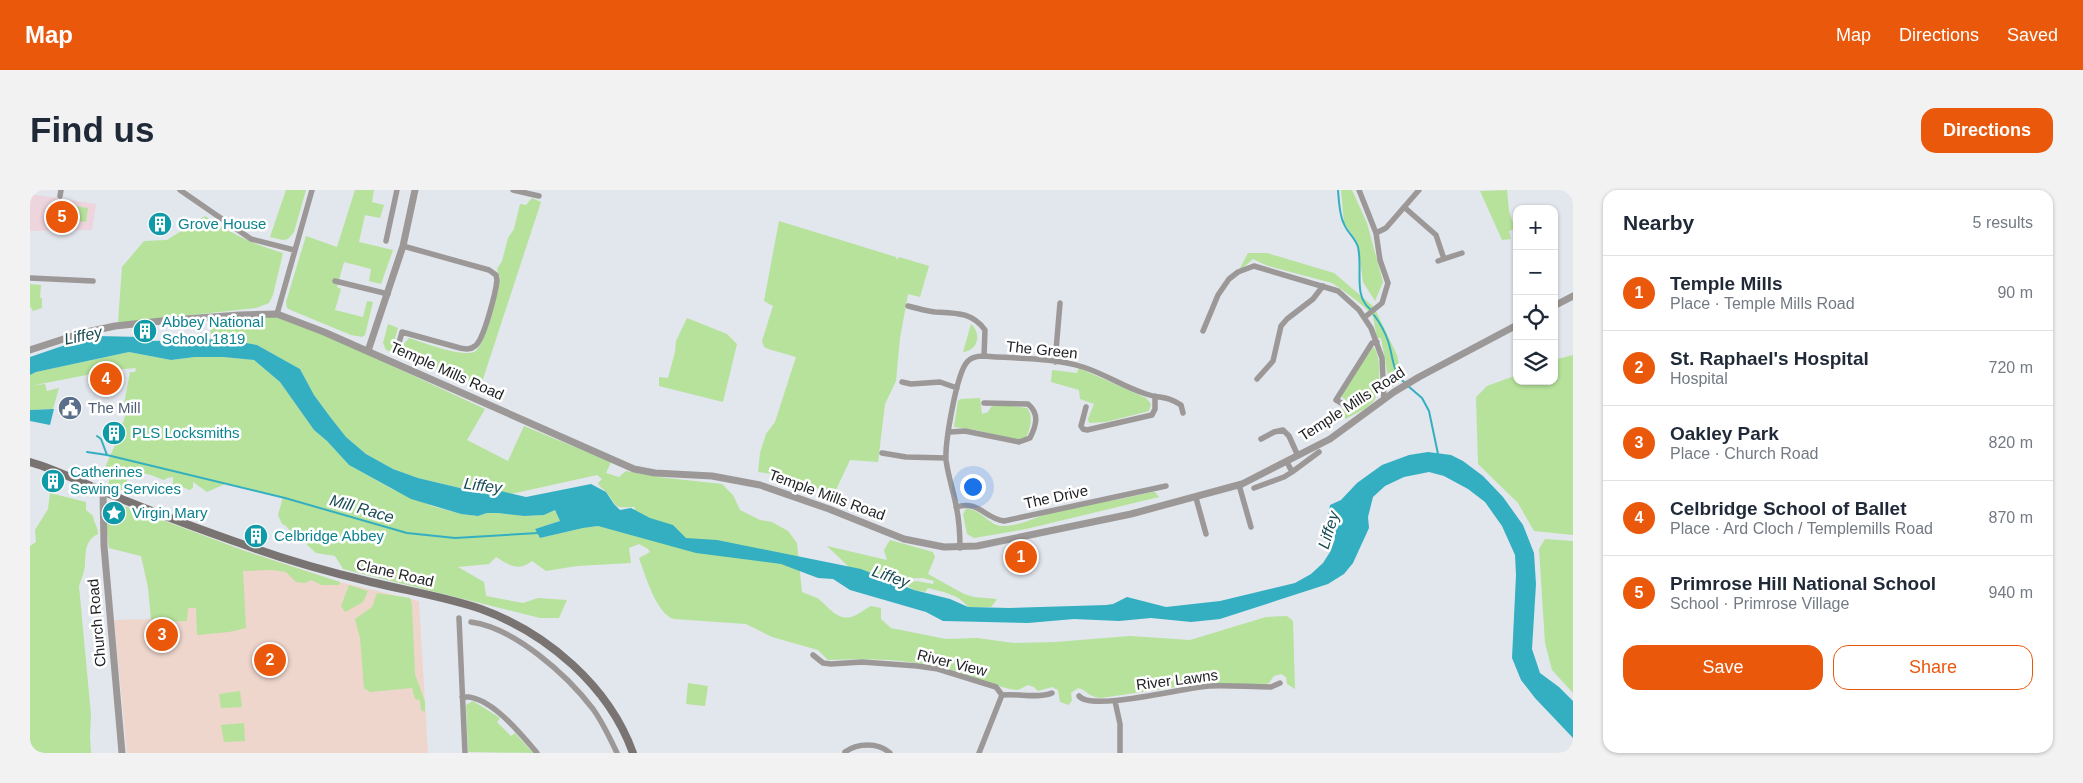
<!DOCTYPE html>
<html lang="en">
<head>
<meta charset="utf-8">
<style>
	:root { --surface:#fff; --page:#f2f2f3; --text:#1f2937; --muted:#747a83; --line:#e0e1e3; --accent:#ea580c }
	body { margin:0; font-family:Helvetica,sans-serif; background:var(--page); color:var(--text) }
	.controls { position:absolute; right:15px; top:15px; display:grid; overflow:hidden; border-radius:10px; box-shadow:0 1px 4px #0004 }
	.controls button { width:45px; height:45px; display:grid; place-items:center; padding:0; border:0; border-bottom:1px solid var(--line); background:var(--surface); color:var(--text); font:25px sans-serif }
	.you { position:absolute; left:942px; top:296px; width:18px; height:18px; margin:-12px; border:4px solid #fff; border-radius:50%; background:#1a73e8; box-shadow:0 0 0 8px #1a73e833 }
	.badge { display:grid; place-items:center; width:32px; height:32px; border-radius:50%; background:var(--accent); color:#fff; font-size:16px; font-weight:700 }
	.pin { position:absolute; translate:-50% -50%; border:2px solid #fff; box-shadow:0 1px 5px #0006 }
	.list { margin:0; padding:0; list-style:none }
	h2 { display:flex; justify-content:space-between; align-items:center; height:65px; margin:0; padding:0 20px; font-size:21px }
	h2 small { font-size:16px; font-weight:400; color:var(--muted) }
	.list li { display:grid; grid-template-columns:32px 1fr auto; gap:15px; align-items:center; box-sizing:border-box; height:75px; padding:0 20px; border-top:1px solid var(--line) }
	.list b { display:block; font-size:19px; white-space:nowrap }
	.list p { margin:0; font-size:16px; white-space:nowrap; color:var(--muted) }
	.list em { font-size:16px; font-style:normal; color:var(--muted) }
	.actions { display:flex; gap:10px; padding:15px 20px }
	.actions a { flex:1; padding:11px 0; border:1px solid var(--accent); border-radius:15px; text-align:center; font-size:18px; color:var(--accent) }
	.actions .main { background:var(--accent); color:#fff }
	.icon { flex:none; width:28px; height:28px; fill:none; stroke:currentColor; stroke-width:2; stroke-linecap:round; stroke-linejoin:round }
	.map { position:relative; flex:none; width:1543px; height:563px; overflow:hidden; border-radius:15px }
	header { display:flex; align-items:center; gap:30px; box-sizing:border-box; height:70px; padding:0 25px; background:var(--accent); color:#fff }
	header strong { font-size:24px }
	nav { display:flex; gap:28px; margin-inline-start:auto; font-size:18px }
	.intro { display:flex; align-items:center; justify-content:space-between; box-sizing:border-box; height:120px; padding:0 30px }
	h1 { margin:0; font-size:35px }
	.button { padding:12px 22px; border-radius:15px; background:var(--accent); color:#fff; font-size:18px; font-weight:700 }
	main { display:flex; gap:30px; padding:0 30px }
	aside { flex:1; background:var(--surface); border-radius:15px; box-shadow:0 1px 4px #0004 }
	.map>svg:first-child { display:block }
</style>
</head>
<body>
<header>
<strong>Map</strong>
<nav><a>Map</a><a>Directions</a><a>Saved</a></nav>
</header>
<div class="intro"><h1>Find us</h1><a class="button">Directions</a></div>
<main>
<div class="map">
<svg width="1543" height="563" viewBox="0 0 1543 563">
	<rect width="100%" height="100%" fill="#e2e6ed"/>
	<path fill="#eed4dc" d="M0,4L66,14L62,40L0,41Z"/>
	<path fill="#eed6cd" d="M92,315L215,361L310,392L389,411L398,563H97L84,430L121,429L118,397L111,366L79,358L76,332L91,326Z"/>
	<path fill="#b6e29b" d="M256,0H276L264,42L258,49L253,50L240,47Z
		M325,0H344L342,12L354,15L350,28L335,25L329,52L363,60L351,94L339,91L341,79L314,72L307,97L311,99L305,120L333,127L337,111L343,112L335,145L332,147L321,145L263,121L257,118L256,112L276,46L307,57Z
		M1311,0H1322L1337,33L1353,92L1345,111L1333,92L1328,53L1314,33Z
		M1477,0L1479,21L1485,39L1479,41L1481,49L1472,50L1450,1Z
		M502,8L511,12L451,195L356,160L353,153L358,134L368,138L364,152L373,155L379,148C392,152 435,169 446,161C447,160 450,155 451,154L470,88L467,79L472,71L478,48L484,39L490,14L496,15Z
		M32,14L58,18L56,32L30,28Z
		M175,26C204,45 220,53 253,63L243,105L239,113L226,118L88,133L92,77L114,51L137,50Z
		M749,31L866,67L867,70L869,67L899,76L890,107L878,104L870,148L866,191L855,214L848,272L820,270L804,304L743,284L728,282L730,263L736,244L745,232L766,167L738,159L734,157L732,151L743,116L734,111Z
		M1218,63H1237L1304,83L1344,117L1367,165L1372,190L1360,198L1351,148H1347C1345,141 1345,131 1342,125C1339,119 1309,97 1302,93L1238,76L1223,69L1208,82Z
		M0,94L11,95L10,107L12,109V118L3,121L0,116Z
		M209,125L246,127L302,148L455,219L437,250L478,271L494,236L581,272L576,283L589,287L596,281L628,287L692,294L703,305L710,320L730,330L742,332L758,341L767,353L772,402C777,404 782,406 787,408C798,415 807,433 824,426C829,424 835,419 841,416L851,418V429L861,438L916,449L947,448L984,453L1025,452L1100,446L1160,450L1236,427L1257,426L1263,431L1265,499L1257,494L1256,487L1251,484L1244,486L1239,493L1236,494H1166L1071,508C1058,507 1057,500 1048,498L1041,503L1042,510L1039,515L1030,512L1028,500L1022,497L1008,501L1004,497L998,495L988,500L980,499C957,494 936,483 914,478C875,469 837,468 798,470L788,460L742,447L716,434L644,429C626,424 615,384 609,368L620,362L618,359L609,354L599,358L601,373L547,376L516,381L502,371C489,382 479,375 466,367L459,374L428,377L454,392L456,406L493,413L508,408L537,410L529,428H510L313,379L305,366L286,363L273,351L269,352L264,337L261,342L256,336L252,334L248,325L253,307L195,294L177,302L163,292V298L159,300L153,297L150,299L143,296V287L137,288L134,290C123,286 110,279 98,285L95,302L77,297L80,288L72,284L85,255L90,233H93L98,216L94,214L100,182H105L106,178L82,180L0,196V185L6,182L99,162L141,170L165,167H193L224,170L250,192L284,240L297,251L319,275L362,299L402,316L431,324L448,326L457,323H468L494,326L514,325L525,320L530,331L505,339L510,348L553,338L568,336L599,344L605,317C581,318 589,317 576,302C573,298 570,298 568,293L572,289L567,285L481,304L471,301L463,304H455L388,288L363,279L336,264L316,247L301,228L284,205L270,179L227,155L194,149H181L180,130Z
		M657,128L697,144L707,154L693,212L629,196V187L638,188L645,162L646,151Z
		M941,134C952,144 948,160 933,162Z
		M1342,156C1352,161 1351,202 1343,212C1337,219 1324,224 1316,229L1311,221L1317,211L1311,206Z
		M1543,165V345L1504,341L1488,313L1448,274L1446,207L1457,196L1487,185V191H1524V170Z
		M1049,178L1116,208L1121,214L1119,221L1076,232L1059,233L1058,229L1064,214L1050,209L1049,200L1021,192L1022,180L1047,183Z
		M15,194L17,201L29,198L23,219L0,220V196Z
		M950,208L952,224L958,222L961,217L967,214L997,218C1004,227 1000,238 996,248L986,250L946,240L924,237L928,211L931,209Z
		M1122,302H1125L1129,307L996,339L944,348L937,344L933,324L936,319C951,318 960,337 973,336C991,336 1007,326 1024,322C1057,314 1090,310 1122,302Z
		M20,303L56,312V320L63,326C64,334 68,336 68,344C54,351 56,363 55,376C54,383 51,390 49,396L61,525L60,546L61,563H0V356L6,352L5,340L18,319Z
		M92,315L215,361L310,392L309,395H292L281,390L275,393L266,392L256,382L242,380L213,381L216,438L199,442L167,445L166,418H158L157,431L125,432L121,429L118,397L111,366L79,358L76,332L91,326Z
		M1515,349L1543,351V503L1522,480L1515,453L1509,359Z
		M860,350L903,362L905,367L898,384L934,404L944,407L967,409L961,417H938C928,404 913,402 898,398L895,402L884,400L875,394L887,391L903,394L904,391L893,388L859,389L819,377L797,356L857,370L854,360Z
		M319,395L338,401L333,412L315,422L311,416Z
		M347,403L380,408L382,415L385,484L395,512V522L391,520L390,510L385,509L382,498L340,502L334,498L330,448L325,429L342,417Z
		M658,493L678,496L675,516L656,514Z
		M210,501L212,517L191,518L189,504Z
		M443,511L470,528L467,532L481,546L485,543L503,563L438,562L436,515Z
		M214,533L215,551L194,552L191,535Z"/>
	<path fill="#34afc1" d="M68,146L111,147L120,151L194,149L227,155L270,179L284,205L301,228L316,247L336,264L363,279L388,288L455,304H463L471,301L496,307L561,294L576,302L584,314L590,320L601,318L620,328L643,335L656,348L687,350L831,379L884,400L920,409L938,417L979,418L1076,415L1083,414L1097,407L1136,417L1190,411L1265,393L1281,384L1293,373L1300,362L1305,349L1298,327L1300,315L1311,310L1327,293L1352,275L1379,265L1398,262L1421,265L1433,271L1453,286L1473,307L1493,335L1504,363L1506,394L1502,459L1510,483L1529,497L1543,511V548L1505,508L1491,490L1482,468L1486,385L1485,365L1472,336L1455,312L1438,299L1414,286L1399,282L1374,287L1355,296L1343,307L1338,327L1339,338L1323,373L1314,384L1298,394L1190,429L1161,432L1121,428L1089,431L1044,429L998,433L913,431L896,422L820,400L803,389L788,388L751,374L666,363L568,336L553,338L510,348L505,339L530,331L525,320L514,325L494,326L468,323H457L448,326L431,324L381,309L319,275L297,251L284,240L250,192L224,170L193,167H165L141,170L99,162L6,182L0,185V167L50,150Z
		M24,219L20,235L0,231V220Z"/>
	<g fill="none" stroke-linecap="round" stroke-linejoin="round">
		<path stroke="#34afc1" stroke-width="2" d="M1308,0C1309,11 1309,24 1314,34C1317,42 1326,49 1328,57C1333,79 1323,105 1340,119
			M1344,125C1350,133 1355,142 1358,151C1363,165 1362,182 1374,192
			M1378,196L1392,208L1399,221L1408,264
			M67,246L71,249L77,265
			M57,262L77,265L255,308L377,343L425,348L508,343"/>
		<path stroke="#9c9897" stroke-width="5.5" d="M150,0L221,49L264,60
			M483,0L509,6
			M1329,0L1346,43L1350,70L1358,93L1352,113L1335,127
			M30,6L31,0
			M1374,17L1406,45L1414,69L1408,71
			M1346,43L1356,38L1389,0
			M356,51L367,0
			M1414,69L1432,63
			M0,88L63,91
			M305,91L358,104
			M878,116C887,118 896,121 905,122C925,123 942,122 955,140L954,166
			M247,124L282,0
			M1173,141L1188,105L1199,89L1208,82L1224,76L1308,101L1329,120L1341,138L1352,168L1354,209
			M369,153L372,142L430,158C436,159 440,160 445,156C454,150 466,101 467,90L466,85L459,80L373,56
			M1025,172L1030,113
			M1227,189L1243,171L1251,136L1257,129L1283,109L1293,96
			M872,192L881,194L910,192L927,198
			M1313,214L1306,210L1342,153L1347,152
			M1056,217L1051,236L1053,239L1057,240L1122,225L1125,219V206
			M920,242L935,241L989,252L1000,248C1006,236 1010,224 998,214L954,213
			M1231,249L1244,242L1253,240L1259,246L1268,266
			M852,263L876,267L916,268
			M1262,282L1289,262
			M1209,295L1221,337
			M1224,298L1254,287L1262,282L1257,272
			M1166,308L1176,344
			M926,317C949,310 954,328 974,331L1136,296
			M930,358C930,343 929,329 926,315C923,300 918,285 916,270C915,253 926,185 937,172C941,167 948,166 954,166C986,169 1022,167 1053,177C1075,184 1094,197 1116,204C1131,209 1136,205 1151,215L1153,223
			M429,428L435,563
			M441,432C485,438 537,485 563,519C573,533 580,548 587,563
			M783,465L793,473L801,474L832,472L887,476L908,479L966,497L972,505
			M972,505C987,503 1008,509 1022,503
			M1049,506C1061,522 1156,497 1179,496C1200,495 1220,497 1241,497L1250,493
			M432,507C459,504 491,544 507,563
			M1085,511L1090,534V563
			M815,562C827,553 848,552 860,563
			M949,563L972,505"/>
		<path stroke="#9c9897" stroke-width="7" d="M1524,116L1543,106
			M0,160L52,143L85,136L141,130L210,125L247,124L294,142L604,279L625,283L682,286L730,295L799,319L874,349L914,357L947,356L1101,324L1212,294L1300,249L1364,202L1389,187L1487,135
			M338,161L373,56L385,0
			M73,301L74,356L92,563"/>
		<path stroke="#797372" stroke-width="8" d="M0,272C25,279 46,290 70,300C117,320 166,338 215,355C256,370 299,382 341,392C378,401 416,407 451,419C517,443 579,496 603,563"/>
	</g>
	<defs>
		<g id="building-disc" transform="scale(1.25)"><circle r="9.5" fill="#0f9aa8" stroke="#fff"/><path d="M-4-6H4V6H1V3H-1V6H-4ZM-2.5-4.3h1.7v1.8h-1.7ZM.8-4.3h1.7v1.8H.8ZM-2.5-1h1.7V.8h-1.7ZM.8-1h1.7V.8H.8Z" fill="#fff"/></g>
		<g id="civic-disc" transform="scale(1.25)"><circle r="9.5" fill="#5c6f8a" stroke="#fff"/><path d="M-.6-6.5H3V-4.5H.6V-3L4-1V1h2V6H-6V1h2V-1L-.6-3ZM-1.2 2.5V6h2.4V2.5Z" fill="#fff"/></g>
		<g id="sight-disc" transform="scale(1.25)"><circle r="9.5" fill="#0f9aa8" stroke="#fff"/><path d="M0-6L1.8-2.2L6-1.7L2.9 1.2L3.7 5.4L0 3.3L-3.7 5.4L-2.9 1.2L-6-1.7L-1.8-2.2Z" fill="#fff"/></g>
	</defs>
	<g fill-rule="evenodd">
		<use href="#building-disc" x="130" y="34"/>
		<use href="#building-disc" x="115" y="141"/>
		<use href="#civic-disc" x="40" y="218"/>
		<use href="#building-disc" x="84" y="243"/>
		<use href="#building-disc" x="23" y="291"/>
		<use href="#sight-disc" x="84" y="323"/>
		<use href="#building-disc" x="226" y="346"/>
	</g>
	<g text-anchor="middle" stroke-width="5" stroke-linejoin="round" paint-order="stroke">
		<g font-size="15" fill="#0d838f" stroke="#fff" text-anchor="start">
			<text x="148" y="39">Grove House</text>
			<text x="132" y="137">Abbey National<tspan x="132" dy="17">School 1819</tspan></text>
			<text x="102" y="248">PLS Locksmiths</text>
			<text x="40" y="287">Catherines<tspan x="40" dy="17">Sewing Services</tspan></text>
			<text x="102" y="328">Virgin Mary</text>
			<text x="244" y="351">Celbridge Abbey</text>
		</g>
		<g font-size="15" fill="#1e1f22" stroke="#fff">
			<text transform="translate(1012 160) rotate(6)" y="5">The Green</text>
			<text transform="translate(417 181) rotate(24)" y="5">Temple Mills Road</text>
			<text transform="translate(1322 214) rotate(-33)" y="5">Temple Mills Road</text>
			<text transform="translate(797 305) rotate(20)" y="5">Temple Mills Road</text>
			<text transform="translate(1026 307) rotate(-12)" y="5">The Drive</text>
			<text transform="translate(365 383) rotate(13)" y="5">Clane Road</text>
			<text transform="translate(67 433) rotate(-95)" y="5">Church Road</text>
			<text transform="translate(922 473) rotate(14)" y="5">River View</text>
			<text transform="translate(1147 490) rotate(-7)" y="5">River Lawns</text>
		</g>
		<g font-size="15" fill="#4e5e75" stroke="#fff" text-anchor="start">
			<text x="58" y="223">The Mill</text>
		</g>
		<g font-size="16" font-style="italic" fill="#194c54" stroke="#fff">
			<text transform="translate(53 145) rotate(-12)" y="6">Liffey</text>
			<text transform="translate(453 295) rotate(7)" y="6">Liffey</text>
			<text transform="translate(332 318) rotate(16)" y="6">Mill Race</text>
			<text transform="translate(1298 340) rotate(-73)" y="6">Liffey</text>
			<text transform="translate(861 386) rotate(19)" y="6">Liffey</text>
		</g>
	</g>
</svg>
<div class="controls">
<button>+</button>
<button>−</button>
<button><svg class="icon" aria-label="locate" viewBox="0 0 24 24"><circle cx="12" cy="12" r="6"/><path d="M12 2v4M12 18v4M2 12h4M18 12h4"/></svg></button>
<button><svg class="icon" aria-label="layers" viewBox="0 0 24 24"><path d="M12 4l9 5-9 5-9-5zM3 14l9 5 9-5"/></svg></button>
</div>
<div class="you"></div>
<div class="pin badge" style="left:991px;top:367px">1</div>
<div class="pin badge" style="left:240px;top:470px">2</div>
<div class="pin badge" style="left:132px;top:445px">3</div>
<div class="pin badge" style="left:76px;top:189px">4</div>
<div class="pin badge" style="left:32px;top:27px">5</div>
</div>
<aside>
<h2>Nearby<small>5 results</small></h2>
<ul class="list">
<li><span class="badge">1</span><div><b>Temple Mills</b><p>Place · Temple Mills Road</p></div><em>90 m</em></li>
<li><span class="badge">2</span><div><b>St. Raphael's Hospital</b><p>Hospital</p></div><em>720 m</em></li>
<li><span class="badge">3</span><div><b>Oakley Park</b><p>Place · Church Road</p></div><em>820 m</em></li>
<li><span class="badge">4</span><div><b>Celbridge School of Ballet</b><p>Place · Ard Cloch / Templemills Road</p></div><em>870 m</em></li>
<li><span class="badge">5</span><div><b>Primrose Hill National School</b><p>School · Primrose Village</p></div><em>940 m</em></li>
</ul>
<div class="actions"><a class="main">Save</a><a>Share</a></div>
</aside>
</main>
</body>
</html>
